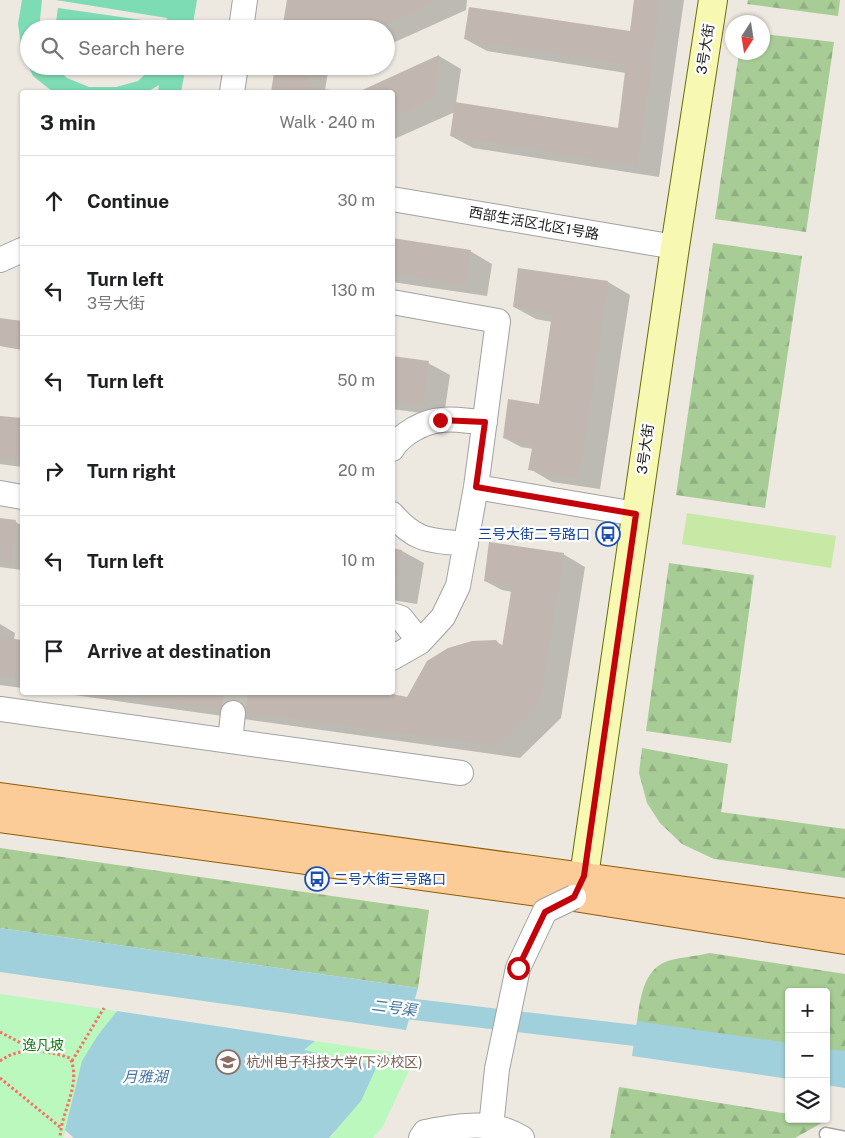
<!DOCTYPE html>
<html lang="en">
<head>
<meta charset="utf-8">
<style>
	:root { --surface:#fff; --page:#f2f2f2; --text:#202124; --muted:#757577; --line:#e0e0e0 }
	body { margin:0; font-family:"Public Sans","Noto Sans SC",sans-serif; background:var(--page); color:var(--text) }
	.controls { position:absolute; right:15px; bottom:15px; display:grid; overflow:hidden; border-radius:5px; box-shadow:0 1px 4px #0004 }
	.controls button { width:45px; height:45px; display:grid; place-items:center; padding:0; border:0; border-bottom:1px solid var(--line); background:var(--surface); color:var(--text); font:25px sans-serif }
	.compass { position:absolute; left:725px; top:15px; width:45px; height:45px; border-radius:50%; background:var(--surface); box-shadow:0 1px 4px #0004; rotate:192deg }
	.stop { position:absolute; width:15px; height:15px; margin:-11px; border:4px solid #c40209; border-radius:50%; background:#fff }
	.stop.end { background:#c40209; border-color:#fff; box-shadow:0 1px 5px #0008 }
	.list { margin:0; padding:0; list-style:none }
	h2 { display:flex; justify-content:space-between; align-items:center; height:65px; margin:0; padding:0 20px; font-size:21px }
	h2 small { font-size:16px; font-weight:400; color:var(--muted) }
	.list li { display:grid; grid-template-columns:32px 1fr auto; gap:15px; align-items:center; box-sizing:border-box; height:90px; padding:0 20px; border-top:1px solid var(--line) }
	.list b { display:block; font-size:19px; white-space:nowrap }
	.list p { margin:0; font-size:16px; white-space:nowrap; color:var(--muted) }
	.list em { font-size:16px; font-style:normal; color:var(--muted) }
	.icon { flex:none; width:28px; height:28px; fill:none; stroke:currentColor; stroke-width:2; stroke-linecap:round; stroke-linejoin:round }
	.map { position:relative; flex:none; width:845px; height:1138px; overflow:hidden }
	.search { position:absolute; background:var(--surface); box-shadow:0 1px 4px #0004; left:20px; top:20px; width:375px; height:55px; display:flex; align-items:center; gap:12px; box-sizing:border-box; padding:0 18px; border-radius:28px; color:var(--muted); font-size:19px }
	.panel { position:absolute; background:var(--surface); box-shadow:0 1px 4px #0004; left:20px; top:90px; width:375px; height:605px; border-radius:5px }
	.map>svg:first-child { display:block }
</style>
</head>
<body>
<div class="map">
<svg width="845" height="1138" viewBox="0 0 845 1138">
	<defs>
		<pattern id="forest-firs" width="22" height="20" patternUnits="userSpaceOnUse" patternTransform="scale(1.25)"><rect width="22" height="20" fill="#a7cc95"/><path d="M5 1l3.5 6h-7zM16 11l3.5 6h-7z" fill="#8faf80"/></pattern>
	</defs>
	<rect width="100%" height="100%" fill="#ede8e0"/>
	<path fill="#c8e8a5" d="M687,513L836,536L831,568L682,544Z"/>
	<path fill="url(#forest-firs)" d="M748,0H840L838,16L747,4Z
		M763,34L834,42L806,232L715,219L739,53L762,52Z
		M713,243L802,256L765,508L676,495Z
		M669,563L754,575L731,743L646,731Z
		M642,748L728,764L721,812L845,829V878L714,859L682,844L660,823L647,803L639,773Z
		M0,848L429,910L418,988L0,928Z
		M710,953L845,974V1063L826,1061V992H789V1056L635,1035C640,1008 639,968 671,960C684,957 697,956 710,953Z
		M619,1087L789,1114V1119L827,1120L795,1138H610Z"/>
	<path fill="#bbf8be" d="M0,994L117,1011L98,1035L63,1138H0Z
		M315,1041L416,1056L383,1126L373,1138H329L335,1133L304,1050Z"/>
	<path fill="#7edcb4" d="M22,0H42L39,29H29V66H53L67,78L89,87H116L138,81L153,66H186L181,92H158L159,85L147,92H53L33,76L22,53L18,24Z
		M56,0H197L192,29H165L167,18Z
		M58,8L149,21L148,29H55Z"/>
	<path fill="#a0d0db" d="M0,928L418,988L406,1030L0,972Z
		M117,1011L315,1041L304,1050L377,1066L361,1101L329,1138H74L65,1130L82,1061L98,1035Z
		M637,1021L789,1043V1079L632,1056Z
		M826,1049L845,1051V1088L826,1085Z"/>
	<path fill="#0003" d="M288,0H467L466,10L386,46V29H283Z
		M636,0H684L659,177L473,148L451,136L455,112L392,140V92H361L439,56L461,69L456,103L619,129L626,73L487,51L465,39L631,33Z
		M277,66H329L325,90L341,92H272Z
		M392,239L470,251L492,264L487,296L392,282Z
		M608,282L630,295L600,489L552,482L530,469L533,449L521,447L504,438L539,405L552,322L536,319L514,307Z
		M0,319L22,323V350L0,346Z
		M392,357L428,363L450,375L444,416L392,409Z
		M0,417L22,420V467L0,464Z
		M0,520L16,522L22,526V570L0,567Z
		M392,549L402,551L424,563L417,604L392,600Z
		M563,554L585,567L561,718L520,758L53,692H372L407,698L496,642L504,646L512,592L502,590L485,581Z
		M0,624L15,633L14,640L22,641V688L0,685Z"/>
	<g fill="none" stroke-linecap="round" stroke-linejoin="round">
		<path stroke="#a0d0db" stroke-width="21" d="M385,1006L665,1039"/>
	</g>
	<path fill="#c1b7b0" d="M287,0H439L376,29H282Z
		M634,0H660L637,165L450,136L455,102L618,128L626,64L464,39L469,7L630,31Z
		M439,55L434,99L392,118V92H358Z
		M275,66H311L307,86L342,92H271Z
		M392,238L471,250L465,284L392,273Z
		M518,268L608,281L579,478L528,470L533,443L503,438L508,399L539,404L552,314L513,307Z
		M0,318L22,321V346L0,343Z
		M392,356L429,361L422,405L392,400Z
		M0,416L22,418V460L0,457Z
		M0,518L16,520L11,562L0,560Z
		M489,542L564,553L539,705L498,746L113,694L383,692L407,697L427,661L448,648L472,641L496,640L502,647L512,586L484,581Z
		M392,548L402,550L395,592H392Z
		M0,637L22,640V679L0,676Z"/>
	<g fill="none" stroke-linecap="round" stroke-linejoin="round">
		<path stroke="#c3bfb9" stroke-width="24" stroke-dasharray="24 12" stroke-linecap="butt" d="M233,713L236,692"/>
		<g stroke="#a2a2a2" stroke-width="15">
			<path id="lane" d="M826,1134L845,1138"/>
		</g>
		<g stroke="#a2a2a2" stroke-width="26">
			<path id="street" d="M241,29L245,0
				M232,92L236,66
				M392,199L675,247
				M0,260L22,250
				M392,302L498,321L476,487L458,586L443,617L420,642L392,658
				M392,449C401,434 424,421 442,420C455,418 471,422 485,422
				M476,487L636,514
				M0,493L22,497
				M392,514C417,543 431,540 466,544
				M392,615L401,618L420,642
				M0,709L461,773
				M230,741L233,713
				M491,1127L497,1069
				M421,1138L425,1132C458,1126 492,1119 522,1138"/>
		</g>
		<g stroke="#676e05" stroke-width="30">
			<path id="secondary" d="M574,897L584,876L675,247L713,0"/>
		</g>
		<g stroke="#915c01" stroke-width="30">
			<path id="primary" d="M0,797L845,913
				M0,818L574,897L845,940"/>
		</g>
		<path stroke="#f86f66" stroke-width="3" stroke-dasharray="2.5 2.5" stroke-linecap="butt" d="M0,1032L34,1050
			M0,1061C21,1046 46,1050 70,1058C82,1083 61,1112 60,1138
			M72,1061L104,1008
			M0,1078L60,1127"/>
		<use href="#lane" stroke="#fff" stroke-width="12"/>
		<use href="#street" stroke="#fff" stroke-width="24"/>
		<use href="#secondary" stroke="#f7f8b2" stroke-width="28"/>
		<use href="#primary" stroke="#fbcc97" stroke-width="28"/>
		<g stroke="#a2a2a2" stroke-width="26" stroke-linecap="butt">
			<path id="street-bridge" d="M497,1069L518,968L545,911L574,897"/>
		</g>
		<use href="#street-bridge" stroke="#fff" stroke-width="24"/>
	</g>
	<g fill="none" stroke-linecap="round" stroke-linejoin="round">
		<path stroke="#c40209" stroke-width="6" d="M440,420L485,422L476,487L636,514L584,876L574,897L545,912L518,968"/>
	</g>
	<defs>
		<g id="bus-ring" transform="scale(1.25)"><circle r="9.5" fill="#fff" stroke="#1a4fb4" stroke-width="1.5"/><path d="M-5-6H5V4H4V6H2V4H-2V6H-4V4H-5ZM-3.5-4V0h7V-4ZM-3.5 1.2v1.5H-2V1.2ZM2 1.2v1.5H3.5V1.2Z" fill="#1a4fb4"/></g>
		<g id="university-ring" transform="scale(1.25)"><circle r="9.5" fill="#fff" stroke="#8d6e63" stroke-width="1.5"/><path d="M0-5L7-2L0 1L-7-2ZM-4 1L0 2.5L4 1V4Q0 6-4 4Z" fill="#8d6e63"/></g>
	</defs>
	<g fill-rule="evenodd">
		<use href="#bus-ring" x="608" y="534"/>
		<use href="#bus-ring" x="317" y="879"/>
		<use href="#university-ring" x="228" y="1062"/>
	</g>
	<g text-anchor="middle" stroke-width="4.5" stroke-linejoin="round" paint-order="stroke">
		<g font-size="14" fill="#1b1b1b" stroke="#fff">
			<text transform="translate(705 49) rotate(-81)" y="5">3号大街</text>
			<text transform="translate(534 223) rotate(10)" y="5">西部生活区北区1号路</text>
			<text transform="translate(645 449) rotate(-82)" y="5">3号大街</text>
		</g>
		<g font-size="14" fill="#164399" stroke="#fff" text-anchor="end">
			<text x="590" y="539">三号大街二号路口</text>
			<text x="334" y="884" text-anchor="start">二号大街三号路口</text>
		</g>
		<g font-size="14" fill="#0c7611" stroke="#fff">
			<text x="43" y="1050">逸凡坡</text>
		</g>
		<g font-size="14" fill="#785e54" stroke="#fff" text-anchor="start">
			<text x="246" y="1067">杭州电子科技大学(下沙校区)</text>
		</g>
		<g font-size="15" font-style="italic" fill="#4677a1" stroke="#fff">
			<text transform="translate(394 1008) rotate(7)" y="5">二号渠</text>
			<text x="145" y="1082">月雅湖</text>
		</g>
	</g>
</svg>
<div class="controls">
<button>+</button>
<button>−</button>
<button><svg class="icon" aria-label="layers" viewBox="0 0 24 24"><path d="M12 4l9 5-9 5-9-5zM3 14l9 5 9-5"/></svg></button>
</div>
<svg class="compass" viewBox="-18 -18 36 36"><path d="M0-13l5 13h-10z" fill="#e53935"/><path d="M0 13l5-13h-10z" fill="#757577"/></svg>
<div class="stop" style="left:518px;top:968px"></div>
<div class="stop end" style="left:440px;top:420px"></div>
<div class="search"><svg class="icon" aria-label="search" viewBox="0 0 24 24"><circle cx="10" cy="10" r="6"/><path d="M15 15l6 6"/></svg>Search here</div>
<section class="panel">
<h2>3 min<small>Walk · 240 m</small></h2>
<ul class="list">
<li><svg class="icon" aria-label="ahead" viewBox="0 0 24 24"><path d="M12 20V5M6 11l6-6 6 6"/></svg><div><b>Continue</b></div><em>30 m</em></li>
<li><svg class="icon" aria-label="left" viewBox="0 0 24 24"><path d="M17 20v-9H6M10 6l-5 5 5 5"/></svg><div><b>Turn left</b><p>3号大街</p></div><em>130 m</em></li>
<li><svg class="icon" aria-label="left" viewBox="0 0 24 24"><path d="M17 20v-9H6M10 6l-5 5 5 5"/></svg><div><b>Turn left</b></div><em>50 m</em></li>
<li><svg class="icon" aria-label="right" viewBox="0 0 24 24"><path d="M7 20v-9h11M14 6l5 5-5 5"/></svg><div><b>Turn right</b></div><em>20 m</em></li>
<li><svg class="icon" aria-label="left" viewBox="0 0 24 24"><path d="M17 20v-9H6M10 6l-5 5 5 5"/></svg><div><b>Turn left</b></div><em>10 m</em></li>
<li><svg class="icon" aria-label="arrive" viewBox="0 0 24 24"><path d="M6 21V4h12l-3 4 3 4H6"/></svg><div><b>Arrive at destination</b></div></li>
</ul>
</section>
</div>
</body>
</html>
